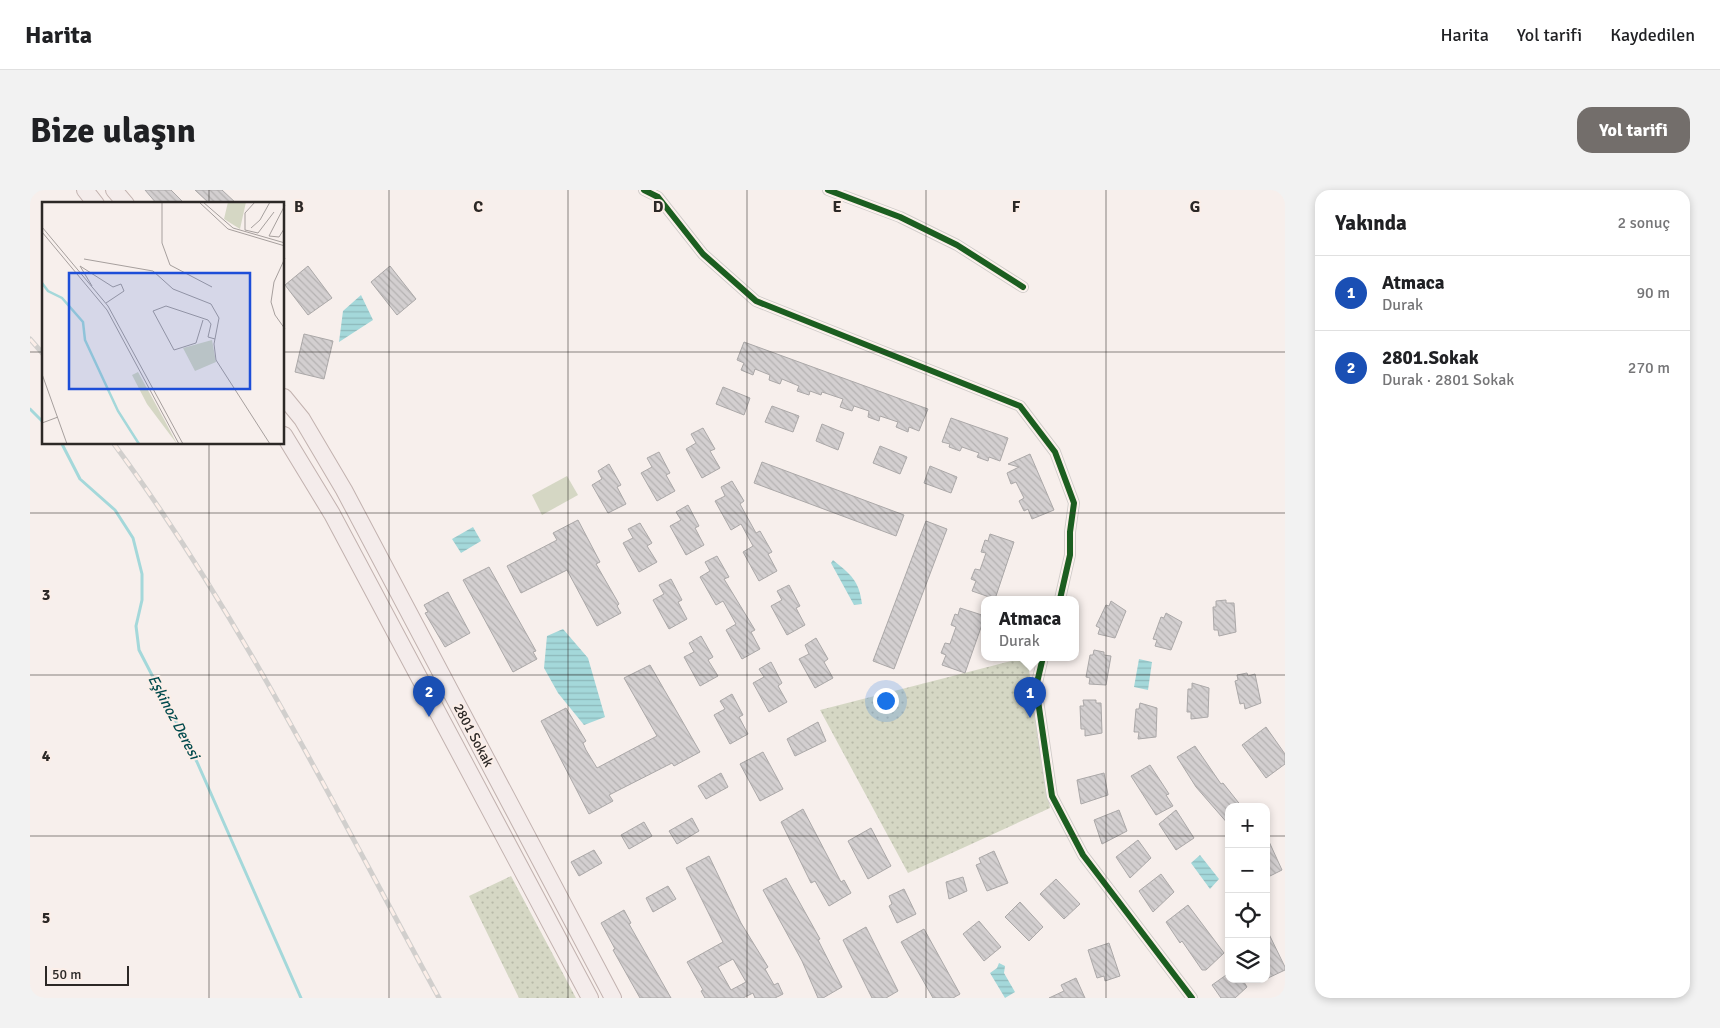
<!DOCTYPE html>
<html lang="tr">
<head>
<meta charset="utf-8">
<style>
	:root { --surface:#fff; --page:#f2f2f2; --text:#202124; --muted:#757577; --line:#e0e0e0; --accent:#736e6b }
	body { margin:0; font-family:Signika,sans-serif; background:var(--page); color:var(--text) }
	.controls { position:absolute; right:15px; bottom:15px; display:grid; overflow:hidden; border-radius:10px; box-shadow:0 2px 8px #0003 }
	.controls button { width:45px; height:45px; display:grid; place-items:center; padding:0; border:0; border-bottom:1px solid var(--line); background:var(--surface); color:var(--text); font:25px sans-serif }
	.scale { position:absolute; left:15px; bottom:12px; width:84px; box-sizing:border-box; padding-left:5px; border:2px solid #2c2826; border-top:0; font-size:14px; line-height:18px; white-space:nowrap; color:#2c2826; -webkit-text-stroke:4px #fbeee8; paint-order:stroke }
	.you { position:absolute; left:855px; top:510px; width:18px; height:18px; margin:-12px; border:4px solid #fff; border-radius:50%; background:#1a73e8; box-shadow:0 0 0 8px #1a73e833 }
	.badge { display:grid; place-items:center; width:32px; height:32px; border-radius:50%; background:var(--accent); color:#fff; font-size:16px; font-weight:700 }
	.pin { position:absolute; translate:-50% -41px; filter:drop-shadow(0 1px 2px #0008) }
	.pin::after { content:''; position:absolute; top:26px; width:18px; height:15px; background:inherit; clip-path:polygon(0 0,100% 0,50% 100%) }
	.popup { position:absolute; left:951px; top:406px; width:98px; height:65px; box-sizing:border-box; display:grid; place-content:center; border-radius:10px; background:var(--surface); filter:drop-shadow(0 1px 4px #0005); font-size:16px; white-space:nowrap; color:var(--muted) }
	.popup b { font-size:19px; color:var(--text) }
	.popup::after { content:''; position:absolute; left:50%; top:100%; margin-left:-10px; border:10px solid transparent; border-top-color:var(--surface) }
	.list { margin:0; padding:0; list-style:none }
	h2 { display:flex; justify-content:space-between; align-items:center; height:65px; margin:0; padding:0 20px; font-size:21px }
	h2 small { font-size:16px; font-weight:400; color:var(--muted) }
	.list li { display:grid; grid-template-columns:32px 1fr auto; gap:15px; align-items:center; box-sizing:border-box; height:75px; padding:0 20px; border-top:1px solid var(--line) }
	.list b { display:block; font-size:19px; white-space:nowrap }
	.list p { margin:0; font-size:16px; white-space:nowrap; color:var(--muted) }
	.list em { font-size:16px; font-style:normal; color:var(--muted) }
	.icon { flex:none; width:28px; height:28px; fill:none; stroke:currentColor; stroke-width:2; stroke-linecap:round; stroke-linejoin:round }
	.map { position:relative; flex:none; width:1255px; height:808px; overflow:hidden; border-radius:15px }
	header { display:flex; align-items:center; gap:30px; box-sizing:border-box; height:70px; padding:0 25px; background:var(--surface); border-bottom:1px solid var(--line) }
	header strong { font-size:24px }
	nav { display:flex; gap:28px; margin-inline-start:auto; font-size:18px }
	.intro { display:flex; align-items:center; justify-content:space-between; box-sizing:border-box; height:120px; padding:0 30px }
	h1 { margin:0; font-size:35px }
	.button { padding:12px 22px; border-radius:15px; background:var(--accent); color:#fff; font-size:18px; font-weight:700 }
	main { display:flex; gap:30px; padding:0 30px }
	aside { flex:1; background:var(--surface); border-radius:15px; box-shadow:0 2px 8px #0003 }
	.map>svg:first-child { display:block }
</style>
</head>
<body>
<header>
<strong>Harita</strong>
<nav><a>Harita</a><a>Yol tarifi</a><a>Kaydedilen</a></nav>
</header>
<div class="intro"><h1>Bize ulaşın</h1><a class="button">Yol tarifi</a></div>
<main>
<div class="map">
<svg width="1255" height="808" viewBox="0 0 1255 808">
	<defs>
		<pattern id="grass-dots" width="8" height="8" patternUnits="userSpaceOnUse" patternTransform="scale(1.25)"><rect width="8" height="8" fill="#d5d7c4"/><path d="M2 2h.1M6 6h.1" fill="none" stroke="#b7b9a8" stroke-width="1.8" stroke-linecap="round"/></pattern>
		<pattern id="water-rules" width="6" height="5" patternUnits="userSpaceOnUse" patternTransform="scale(1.25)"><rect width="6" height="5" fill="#a4d8da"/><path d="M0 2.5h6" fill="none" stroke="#8db9bb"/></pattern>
		<pattern id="building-back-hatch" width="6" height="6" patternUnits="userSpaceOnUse" patternTransform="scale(1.25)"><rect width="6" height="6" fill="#d3cfd0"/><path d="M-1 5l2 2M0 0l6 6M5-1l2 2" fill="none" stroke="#b5b2b2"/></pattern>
	</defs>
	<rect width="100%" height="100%" fill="#f7efec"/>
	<path fill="url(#grass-dots)" d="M997,467L1020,618L878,683L790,520Z
		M481,686L546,808H489L439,706Z"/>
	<path fill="#d5d7c4" d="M537,286L548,305L512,325L502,305Z"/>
	<path fill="url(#water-rules)" d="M331,105L343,130L309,152L313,121Z
		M443,337L451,351L431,363L422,349Z
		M803,370C821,385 829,390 832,414L824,415L801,373Z
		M533,439L558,468L575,527L554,535L528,503L514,478L517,446Z
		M1109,469L1122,472L1118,500L1104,497Z
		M1170,665L1189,689L1180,699L1161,673Z
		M969,773L975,776L974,783L985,802L975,808L960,783L967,778Z"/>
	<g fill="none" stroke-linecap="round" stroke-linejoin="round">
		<path stroke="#a4d8da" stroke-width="3" d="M0,219L14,233
			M32,254L50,289L85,320L103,348L112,384V410L106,436L109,460L167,572L271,808"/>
	</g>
	<path fill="url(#building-back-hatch)" stroke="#aba8a8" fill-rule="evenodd" d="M115,0H141L155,14H127Z
		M165,0H192L207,14H180Z
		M278,76L302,108L278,125L255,95Z
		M360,76L386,109L367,125L341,92Z
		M274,144L303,151L294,189L265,182Z
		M714,152L898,219L889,241L879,237L878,242L866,237L868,232L850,226L849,231L838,227L839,221L824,216L822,221L810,217L813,209L792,202L791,205L780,201L779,205L767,201L769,196L752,189L750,194L739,190L740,185L725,179L723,185L711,180L714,173L707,170Z
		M693,197L720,208L714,225L686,214Z
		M742,216L769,226L763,242L735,232Z
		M921,228L978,248L970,271L959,267L958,271L947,267L949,263L932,257L930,261L919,257L920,254L912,252Z
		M792,234L814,243L808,260L786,251Z
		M673,238L685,259L680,261L690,278L672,288L656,259L666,253L661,244Z
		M850,256L877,267L870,284L843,273Z
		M629,262L640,283L636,285L645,301L627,311L611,283L622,277L617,268Z
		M1000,264L1024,320L1002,329L998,319L994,321L989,311L994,308L986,292L981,294L977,283L989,277L978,274Z
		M732,272L874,325L866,346L724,293Z
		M579,274L591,295L587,297L596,314L578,323L562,295L572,289L568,281Z
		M900,276L927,287L921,303L894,293Z
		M702,291L714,311L710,314L726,343L730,341L742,362L738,364L747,381L729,391L713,362L723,356L711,334L701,340L685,311L695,306L691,297Z
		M658,315L669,336L665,338L674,355L656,365L640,336L651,330L646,322Z
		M548,330L570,372L566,374L589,414L587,416L591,423L567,436L537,380L491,403L477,376L527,350L523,343Z
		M896,331L917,339L864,479L843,471Z
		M610,333L622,353L617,356L627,372L609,382L593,353L603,348L598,339Z
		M960,344L984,352L965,409L942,401L946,391L941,389L945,379L950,380L956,363L951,362L955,350L958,351Z
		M687,366L699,387L694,389L725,440L721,442L730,459L712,469L696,440L706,434L693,411L686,415L670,387L680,381L675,372Z
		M459,377L506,461L503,462L507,469L483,482L433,390Z
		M641,389L652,410L648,412L657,429L639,439L623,410L634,404L629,395Z
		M759,395L770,416L766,418L775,435L757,445L741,416L752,410L747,401Z
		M418,402L440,443L415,457L395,423L398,422L394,415Z
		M1196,410V413H1204L1206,442L1189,446L1188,440H1184L1183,417H1186V411Z
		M1081,411L1096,421L1085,448L1068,444L1070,438L1066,436L1076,415L1079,416Z
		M930,418L955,426L935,483L912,475L916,465L911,463L915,453L920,454L926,437L921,435L925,424L928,425Z
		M1136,423L1152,432L1141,460L1125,456L1127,450L1123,449L1131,427L1134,428Z
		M671,446L683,467L678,470L688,486L670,496L654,467L664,462L659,453Z
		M786,448L798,469L794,472L803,488L785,498L769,469L779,464L775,455Z
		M1064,460L1074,462V465L1081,466L1076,495L1059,494L1060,488L1056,487L1060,465H1063Z
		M741,472L752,493L748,496L757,512L739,522L723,493L734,487L729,479Z
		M620,475L670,562L644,576L642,573L579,605L583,611L559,624L511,531L536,518L556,551L553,553L556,560L567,578L627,546L594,488Z
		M1217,483L1218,486L1225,484L1231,513L1215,519L1214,513L1210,514L1205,491L1208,490L1207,485Z
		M1162,493L1179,498L1178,527L1161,529V522H1157L1158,499H1162Z
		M702,504L713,525L709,527L718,544L700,554L684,525L695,519L690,511Z
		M1053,510H1066V513H1071L1072,543L1055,546V539H1051L1050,516H1054Z
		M1110,513L1127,518L1126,547L1108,549L1109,542H1104L1106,519H1109Z
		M788,532L796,551L765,566L757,549Z
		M1236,537L1255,564V574L1236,588L1212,555Z
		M1165,556L1191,594L1193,593L1212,617H1199V635L1166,597L1147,567Z
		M733,562L753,599L730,611L710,574Z
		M1120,575L1139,604L1136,605L1143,616L1126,625L1101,586Z
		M691,583L698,597L676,609L668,596Z
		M1074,583L1078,605L1051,614L1047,590Z
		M773,619L811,692L814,690L821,703L799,716L785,691L781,693L751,632Z
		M1089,620L1097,641L1072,654L1064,630Z
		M1146,620L1164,648L1146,660L1129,634Z
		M662,628L669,641L647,654L639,641Z
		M614,632L622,646L599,659L591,645Z
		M841,638L861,676L838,689L818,651Z
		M1236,645L1252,680L1236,688Z
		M1108,650L1121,668L1100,688L1086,667Z
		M564,660L572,673L549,686L541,672Z
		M964,661L978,693L957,701L946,675L951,673L949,668Z
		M679,666L711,733L738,777L735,779L744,795L748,793L753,804L745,808H725L723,803L713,808H675L671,801L673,800L657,772L693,752L656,678ZM703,769L716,792L701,800L688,777Z
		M1131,684L1144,702L1123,722L1109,701Z
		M933,687L937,701L919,709L916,692Z
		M756,688L790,749L788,750L812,797L793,808H788L772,771L733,700Z
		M1026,689L1050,714L1034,729L1010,704Z
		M638,696L646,709L623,722L616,708Z
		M874,699L886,724L867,733L859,716L862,714L859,706Z
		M990,712L1013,737L999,751L975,727Z
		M1158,715L1194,763L1176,780H1172L1152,751L1150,753L1136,732Z
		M594,720L601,733L599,734L641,808H610L583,760L585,759L571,733Z
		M949,731L971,757L954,771L933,744Z
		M836,737L868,801L856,808H842L813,750Z
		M1236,738L1255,777V780L1236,789Z
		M894,739L930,804L923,808H903L871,752Z
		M1079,753L1090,786L1075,791L1074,786L1067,788L1058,760Z
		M1199,783V789H1212L1217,797L1205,808H1191L1182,795Z
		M1046,788L1055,808H1019L1034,801L1031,795Z"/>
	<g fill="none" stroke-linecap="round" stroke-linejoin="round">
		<g stroke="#d3cdca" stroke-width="12">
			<path id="minor" d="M614,0L628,7L673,64L726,111L990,216L1025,262L1044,313L1040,342V365L1030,409
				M798,0L870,27L927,55L993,97
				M1013,467L1006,497L1022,606L1053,665L1162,808"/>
		</g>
		<g stroke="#c2b2af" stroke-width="18">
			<path id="primary" d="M55,0L66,14
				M84,0L96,14
				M254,207L272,229L314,300L583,808
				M254,245L302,324L560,808"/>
		</g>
		<use href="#minor" stroke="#fefdfc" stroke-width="10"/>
		<use href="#primary" stroke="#f4eceb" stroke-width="16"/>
		<g stroke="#d1cfcd" stroke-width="5">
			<path id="rail" d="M0,149L14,165
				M84,254C211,426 306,620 409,808"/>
		</g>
		<use href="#rail" stroke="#fbeee8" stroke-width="3" stroke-dasharray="9" stroke-linecap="butt"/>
		<g stroke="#fbeee8" stroke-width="9">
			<path id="cycleway" d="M614,0L628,7L673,64L726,111L990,216L1025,262L1044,313L1040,342V365L1030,409
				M798,0L870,27L927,55L993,97
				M1013,467L1006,497L1022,606L1053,665L1162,808"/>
		</g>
		<use href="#cycleway" stroke="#1b5e20" stroke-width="6"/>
	</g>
	<path fill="none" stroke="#2c2826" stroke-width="1" stroke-opacity="0.55" d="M179,0V14M359,0V808M538,0V808M717,0V808M896,0V808M1076,0V808M0,162H14M254,162H1255M179,254V808M0,323H1255M0,485H1255M0,646H1199M1236,646H1255"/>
	<g text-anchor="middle" stroke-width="4" stroke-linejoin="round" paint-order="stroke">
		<g font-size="14" fill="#2c2826" stroke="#fbeee8">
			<text transform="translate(444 545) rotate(62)" y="5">2801 Sokak</text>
		</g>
		<g font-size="15" font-style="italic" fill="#004a4d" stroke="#fbeee8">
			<text transform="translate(144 527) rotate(62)" y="5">Eşkinoz Deresi</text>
		</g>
	</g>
	<g transform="translate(12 12)">
		<rect width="242" height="242" fill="#f7efec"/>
		<path d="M186,0H204L198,27L182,17ZM170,138L174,160L153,169L141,146ZM96,170L124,221L135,242L105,202L90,173Z" fill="#d5d7c4"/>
		<path fill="none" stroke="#a4d8da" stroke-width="2.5" d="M0,81L6,89L20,96L41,120L43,138L76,209L97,242"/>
		<path fill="none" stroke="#a69f9d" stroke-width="1" d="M120,0V41L128,63L170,85M157,0L186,27L243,44M161,0L191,26L243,41M213,0L203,11V28L216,31L232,10M0,25L66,104L141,242M209,26L218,18L228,0M242,27L237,35L227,34L243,3M0,30L65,108L137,242M243,56L232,80L229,100L233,113L243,127M42,57L111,69L131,87L169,102L177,116L172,142L174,158L228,242M50,84L38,64L71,85L79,82L82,89L64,101M161,118L154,141L132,148L111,109L124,104L166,118L169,122L166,135L173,137M0,172L25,242M0,221L16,215"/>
		<path fill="#1d4ed8" fill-opacity="0.15" stroke="#1d4ed8" stroke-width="2.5" d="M27,71H208V187H27Z"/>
		<rect width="242" height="242" fill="none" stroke="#2c2826" stroke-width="2.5"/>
	</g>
	<g font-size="16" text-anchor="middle" font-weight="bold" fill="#2c2826" stroke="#fbeee8" stroke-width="4" stroke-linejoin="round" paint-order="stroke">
		<text x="269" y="22">B</text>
		<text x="448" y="22">C</text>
		<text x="628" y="22">D</text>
		<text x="807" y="22">E</text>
		<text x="986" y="22">F</text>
		<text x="1165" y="22">G</text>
		<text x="16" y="410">3</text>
		<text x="16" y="571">4</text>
		<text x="16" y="733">5</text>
	</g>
</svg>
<div class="controls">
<button>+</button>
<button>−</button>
<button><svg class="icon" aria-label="locate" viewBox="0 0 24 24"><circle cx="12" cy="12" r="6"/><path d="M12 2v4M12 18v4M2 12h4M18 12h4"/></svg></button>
<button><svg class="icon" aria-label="layers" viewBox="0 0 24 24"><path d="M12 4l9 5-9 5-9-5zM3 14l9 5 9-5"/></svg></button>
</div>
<div class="scale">50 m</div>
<div class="you"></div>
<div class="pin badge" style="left:1000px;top:528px;background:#1a4fb4">1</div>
<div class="popup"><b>Atmaca</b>Durak</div>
<div class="pin badge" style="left:399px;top:527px;background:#1a4fb4">2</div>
</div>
<aside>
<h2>Yakında<small>2 sonuç</small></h2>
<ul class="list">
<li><span class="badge" style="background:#1a4fb4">1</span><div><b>Atmaca</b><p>Durak</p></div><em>90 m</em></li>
<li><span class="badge" style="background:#1a4fb4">2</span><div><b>2801.Sokak</b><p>Durak · 2801 Sokak</p></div><em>270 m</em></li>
</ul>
</aside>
</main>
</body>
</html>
